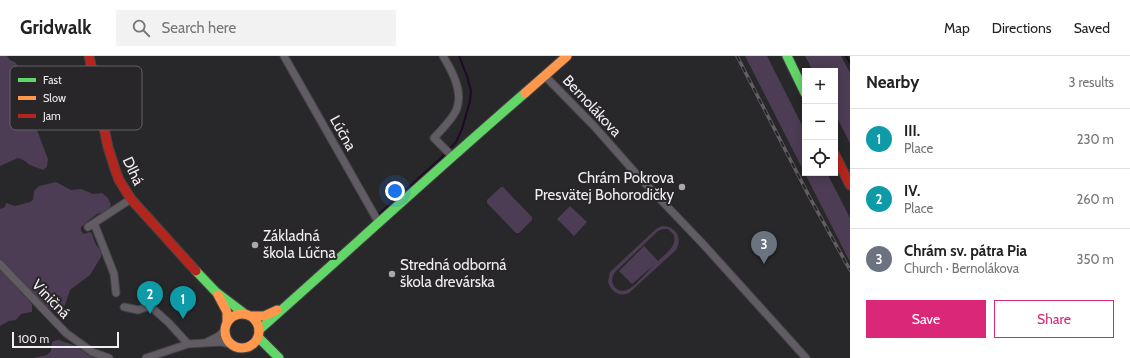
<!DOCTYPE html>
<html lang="en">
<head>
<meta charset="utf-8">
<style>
	:root { --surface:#fff; --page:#f2f2f2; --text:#222; --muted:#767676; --line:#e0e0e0; --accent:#db2777 }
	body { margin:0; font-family:Cabin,sans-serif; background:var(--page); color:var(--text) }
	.controls { position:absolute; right:12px; top:12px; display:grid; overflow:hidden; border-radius:0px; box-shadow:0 2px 10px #0003 }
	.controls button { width:36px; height:36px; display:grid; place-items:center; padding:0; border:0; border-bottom:1px solid var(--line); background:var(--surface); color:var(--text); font:20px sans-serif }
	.scale { position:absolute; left:12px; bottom:10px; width:107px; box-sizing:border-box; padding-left:4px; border:2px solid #f0eef1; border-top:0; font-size:11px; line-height:14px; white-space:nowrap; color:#f0eef1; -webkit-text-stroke:3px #29262a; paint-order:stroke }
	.you { position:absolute; left:395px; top:135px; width:14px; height:14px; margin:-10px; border:3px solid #fff; border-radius:50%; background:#1a73e8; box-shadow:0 0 0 6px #1a73e833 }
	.badge { display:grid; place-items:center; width:26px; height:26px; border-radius:50%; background:var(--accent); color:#fff; font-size:13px; font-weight:700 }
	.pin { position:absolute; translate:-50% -33px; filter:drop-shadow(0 1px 2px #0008) }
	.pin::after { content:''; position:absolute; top:21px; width:14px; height:12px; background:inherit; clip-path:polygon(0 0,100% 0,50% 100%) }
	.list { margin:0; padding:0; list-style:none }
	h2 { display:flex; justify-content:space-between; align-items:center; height:52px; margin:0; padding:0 16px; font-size:17px }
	h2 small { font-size:13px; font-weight:400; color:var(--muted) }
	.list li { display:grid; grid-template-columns:26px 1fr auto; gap:12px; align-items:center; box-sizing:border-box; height:60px; padding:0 16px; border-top:1px solid var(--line) }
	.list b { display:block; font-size:15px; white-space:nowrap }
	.list p { margin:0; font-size:13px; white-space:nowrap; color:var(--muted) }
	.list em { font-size:13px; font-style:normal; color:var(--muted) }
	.actions { display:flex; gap:8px; padding:12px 16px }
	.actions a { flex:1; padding:9px 0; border:1px solid var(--accent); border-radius:0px; text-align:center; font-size:14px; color:var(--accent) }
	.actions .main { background:var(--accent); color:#fff }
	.icon { flex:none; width:22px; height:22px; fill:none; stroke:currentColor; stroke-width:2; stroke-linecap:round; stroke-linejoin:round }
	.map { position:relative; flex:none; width:850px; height:302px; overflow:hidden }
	header { display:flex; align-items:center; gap:24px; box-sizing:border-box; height:56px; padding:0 20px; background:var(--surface); border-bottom:1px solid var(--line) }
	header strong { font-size:19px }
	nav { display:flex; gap:22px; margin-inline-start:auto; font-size:14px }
	.search { width:280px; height:36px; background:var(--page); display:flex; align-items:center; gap:10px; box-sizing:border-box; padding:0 14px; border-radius:0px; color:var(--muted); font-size:15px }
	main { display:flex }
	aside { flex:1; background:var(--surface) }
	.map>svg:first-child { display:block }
</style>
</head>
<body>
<header>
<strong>Gridwalk</strong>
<div class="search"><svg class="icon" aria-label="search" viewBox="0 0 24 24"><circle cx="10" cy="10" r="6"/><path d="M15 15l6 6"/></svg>Search here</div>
<nav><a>Map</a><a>Directions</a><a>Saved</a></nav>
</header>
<main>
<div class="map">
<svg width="850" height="302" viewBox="0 0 850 302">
	<rect width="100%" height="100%" fill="#282729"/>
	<path fill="#4c3d55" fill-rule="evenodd" d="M0,0H7L10,4L15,6L21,15L20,26L27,40V46L34,54L37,74L48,103L47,111L43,114L30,109L23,104L18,102L0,110Z
		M745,0H767L805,75V117H827L850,162V206Z
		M805,0H841L850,17V87L835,58V15H813Z
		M56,126L71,134L81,133L93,138L102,137L108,142L111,149L108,155L97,158L81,171V175L84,178L90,176L92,178L95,187L101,196V201L90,219L70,234L65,249L59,254L56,255L51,254L35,240L27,231L15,224L14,226L21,237L28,243L32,249V256L21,258L16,264L9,265L0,270V215L2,216L7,214L0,205V153L5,151L6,147L15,150L30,146L33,144L34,135L39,130Z
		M501,131H503L532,161V164L519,177H516L487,147V144Z
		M570,150L587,166L574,180L557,163Z
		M662,170C676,170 683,182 676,194L629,237C620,241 611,236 608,226L610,216L656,173ZM663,173H668L674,179C677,191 665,198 658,205L644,190L619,215L632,228L654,209C648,215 636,229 629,233C617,240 607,226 615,216L658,175Z
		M59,284L76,290L88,299L95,302H33L47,299L51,295V290L53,285Z"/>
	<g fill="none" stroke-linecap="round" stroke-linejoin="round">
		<path stroke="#1d0b26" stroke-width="2" d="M846,0L850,7
			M378,159L441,102L456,86L462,73L470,45L471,35L467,20L459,0"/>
		<g stroke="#444345" stroke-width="9">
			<path id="street" d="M284,0L379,167
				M443,0C452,15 463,35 457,52C454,62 441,74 434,82L452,100
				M545,20L594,70L639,121L703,188L806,302
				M94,167L114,218L116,237
				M88,171L131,143
				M0,208L66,277L92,296L109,302
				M124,251L138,254L150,250L169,267L188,288
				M207,286L219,280L225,274
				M146,302L188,288L221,286L230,288"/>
		</g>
		<g stroke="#444345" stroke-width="11">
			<path id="fast" d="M787,0L805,37
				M196,215L216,236L245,258
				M259,274C348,195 435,115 525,37
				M258,281L279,302"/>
		</g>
		<g stroke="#444345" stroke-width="11">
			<path id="slow" d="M525,37L567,0
				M218,239L227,256V266
				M225 275a17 17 0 1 1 34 0a17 17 0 1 1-34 0Z
				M250,260H264L277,254"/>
		</g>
		<g stroke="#444345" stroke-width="11">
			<path id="jam" d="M89,0L108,91L115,113L119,124L131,143L196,215
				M835,99L850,129"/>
		</g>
		<use href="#street" stroke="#615b64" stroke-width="7"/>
		<use href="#fast" stroke="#63d668" stroke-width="9"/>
		<use href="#slow" stroke="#ff974d" stroke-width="9"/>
		<use href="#jam" stroke="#b3261e" stroke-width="9"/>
		<g stroke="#625e64" stroke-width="3.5">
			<path id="rail" d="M737,0L810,142L850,214"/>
		</g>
		<use href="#rail" stroke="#29262a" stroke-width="2" stroke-dasharray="6" stroke-linecap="butt"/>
	</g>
	<g fill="#aaa8ab" stroke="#29262a" stroke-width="1.5">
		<circle cx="682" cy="131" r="4"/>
		<circle cx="255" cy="189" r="4"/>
		<circle cx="392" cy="218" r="4"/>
	</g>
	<g text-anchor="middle" stroke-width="4" stroke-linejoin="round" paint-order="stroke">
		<g font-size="15" fill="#f0eef1" stroke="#29262a">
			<text transform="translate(592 50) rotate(47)" y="5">Bernolákova</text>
			<text transform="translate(343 77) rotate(61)" y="5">Lúčna</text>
			<text transform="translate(133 115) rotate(65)" y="5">Dlhá</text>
			<text transform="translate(51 243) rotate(46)" y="5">Viničná</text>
		</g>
		<g font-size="15" fill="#f0eef1" stroke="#29262a" text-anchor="start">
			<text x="674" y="127" text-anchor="end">Chrám Pokrova<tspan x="674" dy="17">Presvätej Bohorodičky</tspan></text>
			<text x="263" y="185">Základná<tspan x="263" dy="17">škola Lúčna</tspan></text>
			<text x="400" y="214">Stredná odborná<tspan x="400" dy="17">škola drevárska</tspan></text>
		</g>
	</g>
	<rect x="10" y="10" width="132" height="64" rx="6" fill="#29262a" stroke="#656266" stroke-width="1"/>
	<rect x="18" y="22" width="18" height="4" fill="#63d668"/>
	<rect x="18" y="40" width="18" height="4" fill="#ff974d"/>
	<rect x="18" y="58" width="18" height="4" fill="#b3261e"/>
	<g font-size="11" fill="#f0eef1">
		<text x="43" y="28">Fast</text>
		<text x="43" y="46">Slow</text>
		<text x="43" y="64">Jam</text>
	</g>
</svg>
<div class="controls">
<button>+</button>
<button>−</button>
<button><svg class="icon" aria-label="locate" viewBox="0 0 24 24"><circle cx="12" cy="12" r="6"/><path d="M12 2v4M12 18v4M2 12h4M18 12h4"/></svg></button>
</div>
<div class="scale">100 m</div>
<div class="you"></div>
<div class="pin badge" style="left:183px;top:263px;background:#0f9aa8">1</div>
<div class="pin badge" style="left:150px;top:258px;background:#0f9aa8">2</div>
<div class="pin badge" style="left:764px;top:208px;background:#6b7280">3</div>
</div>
<aside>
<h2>Nearby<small>3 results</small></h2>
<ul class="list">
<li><span class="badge" style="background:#0f9aa8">1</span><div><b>III.</b><p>Place</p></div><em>230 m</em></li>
<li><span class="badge" style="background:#0f9aa8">2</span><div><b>IV.</b><p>Place</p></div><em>260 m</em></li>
<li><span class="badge" style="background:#6b7280">3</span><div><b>Chrám sv. pátra Pia</b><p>Church · Bernolákova</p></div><em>350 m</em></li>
</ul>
<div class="actions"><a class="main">Save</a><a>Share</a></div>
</aside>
</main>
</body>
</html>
